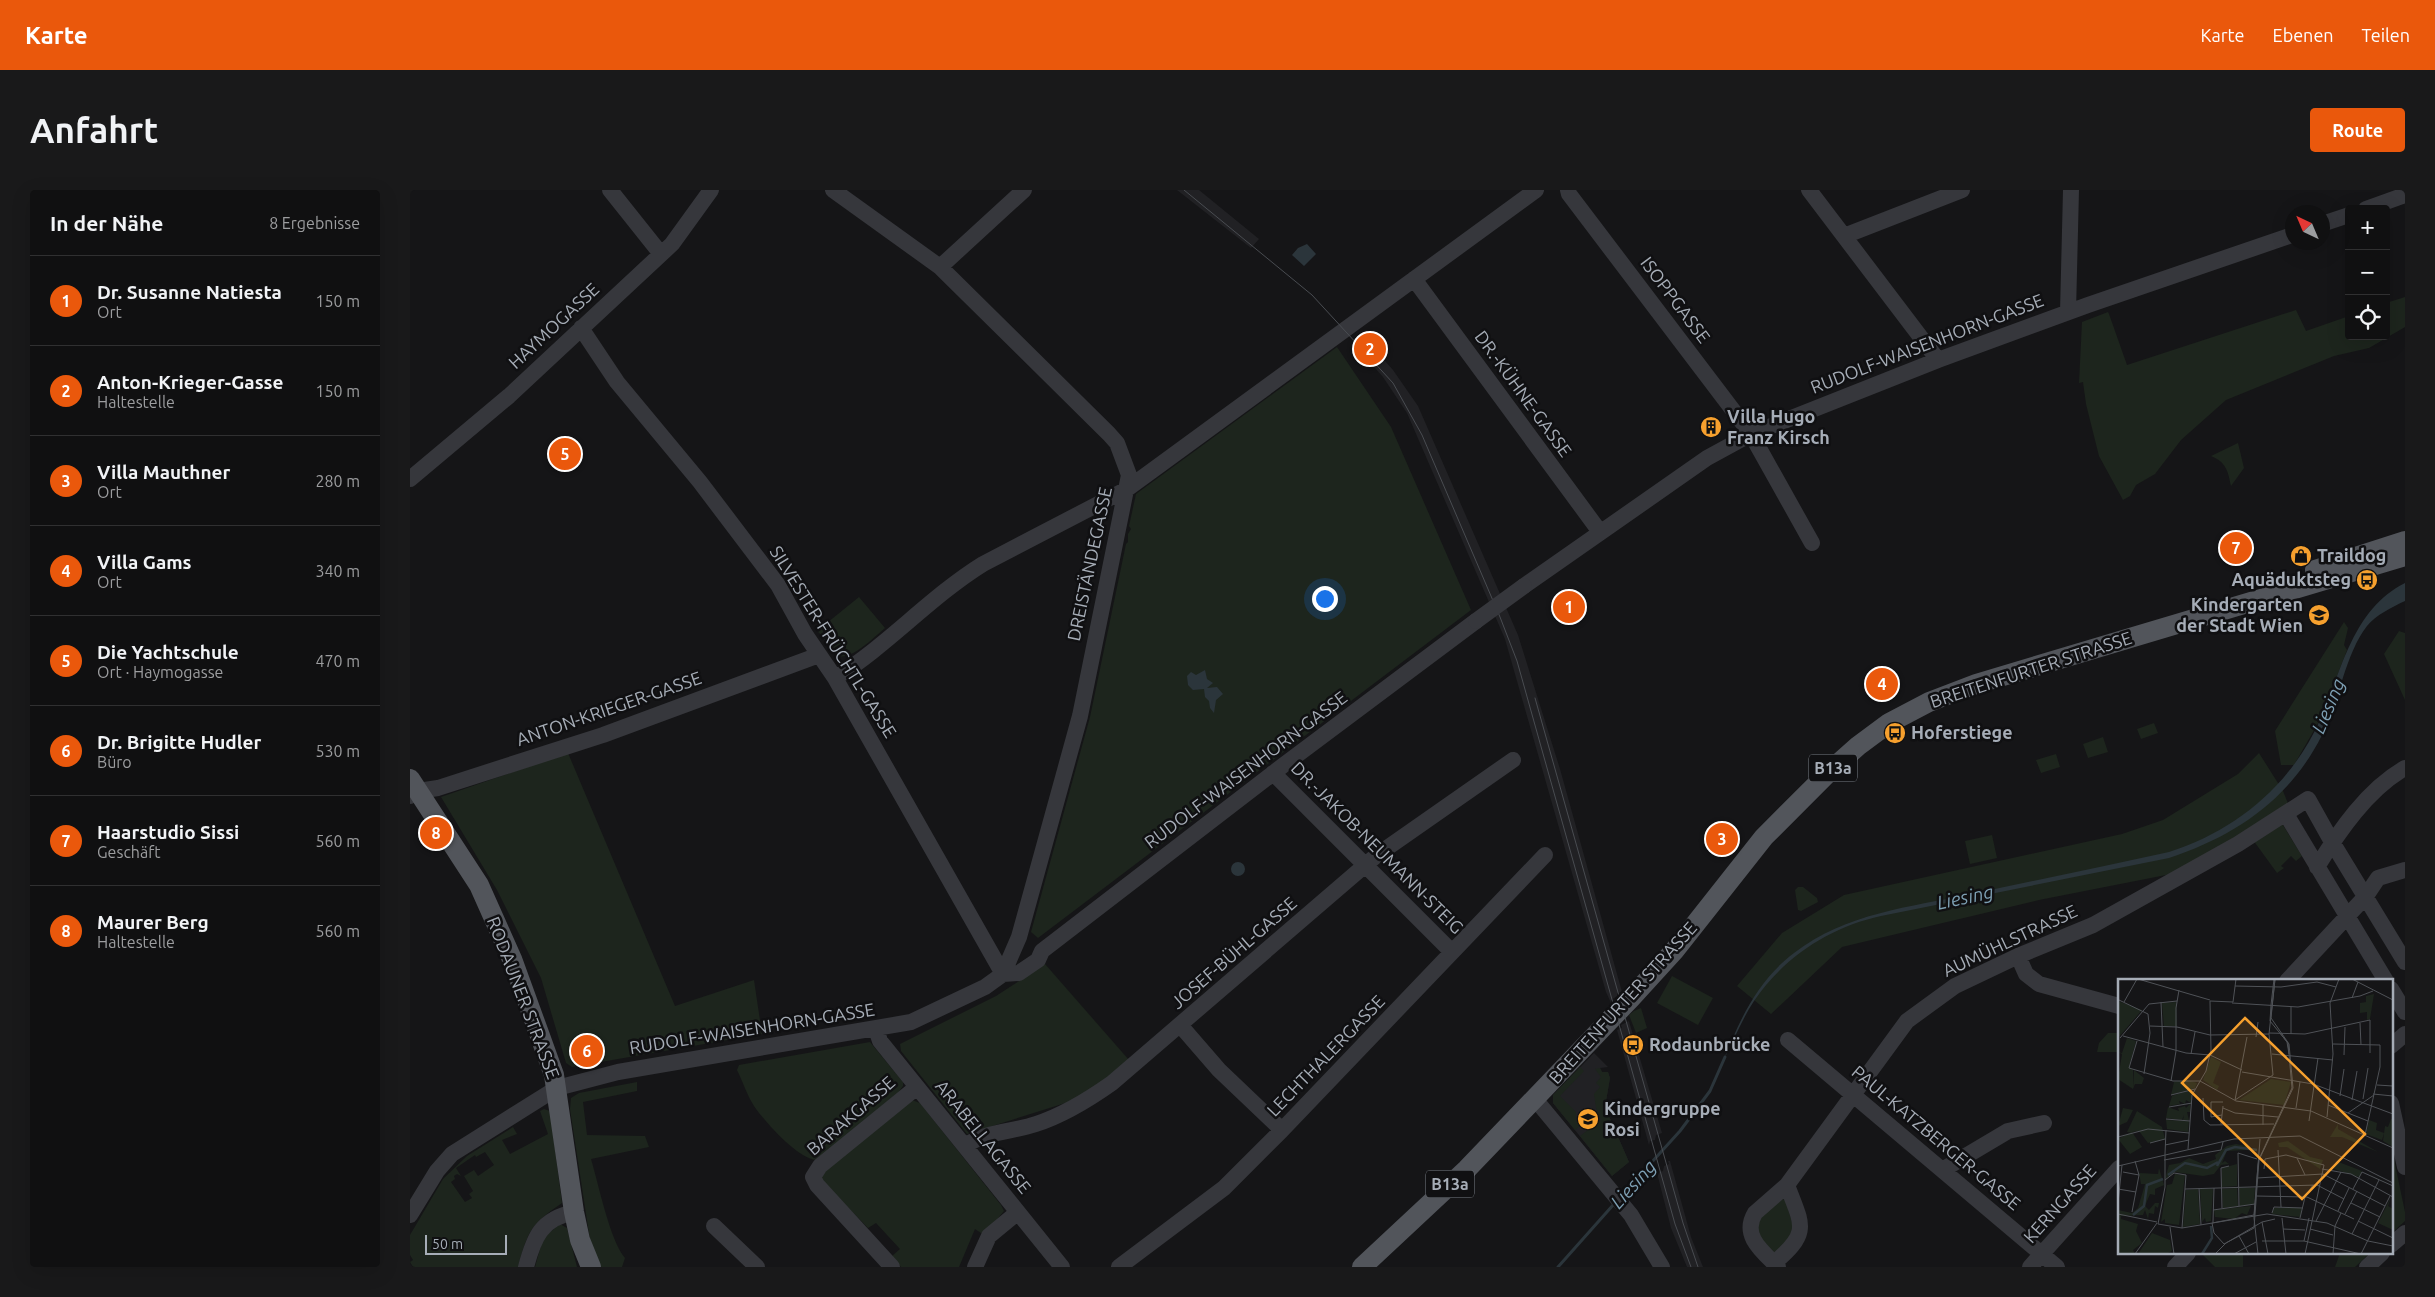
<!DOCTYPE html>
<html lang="de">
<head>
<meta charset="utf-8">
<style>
	:root { --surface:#101011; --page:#19191a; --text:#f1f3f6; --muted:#9c9d9f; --line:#303031; --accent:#ea580c }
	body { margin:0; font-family:Ubuntu,sans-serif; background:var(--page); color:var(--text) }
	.controls { position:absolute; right:15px; top:15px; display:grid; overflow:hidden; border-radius:5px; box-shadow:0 5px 20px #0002 }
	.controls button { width:45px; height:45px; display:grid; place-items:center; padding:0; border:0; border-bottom:1px solid var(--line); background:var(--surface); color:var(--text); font:25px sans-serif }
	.compass { position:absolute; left:1875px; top:15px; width:45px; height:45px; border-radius:50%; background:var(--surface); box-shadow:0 5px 20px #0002; rotate:316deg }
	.scale { position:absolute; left:15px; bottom:12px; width:82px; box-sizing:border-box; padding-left:5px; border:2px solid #a6adb7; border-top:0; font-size:14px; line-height:18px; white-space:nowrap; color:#a6adb7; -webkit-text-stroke:4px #101012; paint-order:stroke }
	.you { position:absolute; left:914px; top:408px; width:18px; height:18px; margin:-12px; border:4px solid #fff; border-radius:50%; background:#1a73e8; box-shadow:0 0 0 8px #1a73e833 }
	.badge { display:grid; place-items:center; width:32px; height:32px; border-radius:50%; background:var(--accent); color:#fff; font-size:16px; font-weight:700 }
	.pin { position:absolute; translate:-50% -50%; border:2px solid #fff; box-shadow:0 1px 5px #0006 }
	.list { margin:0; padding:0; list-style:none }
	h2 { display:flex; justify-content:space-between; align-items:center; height:65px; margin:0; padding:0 20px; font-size:21px }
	h2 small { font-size:16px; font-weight:400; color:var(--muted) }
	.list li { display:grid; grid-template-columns:32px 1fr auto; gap:15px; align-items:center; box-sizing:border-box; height:90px; padding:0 20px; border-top:1px solid var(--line) }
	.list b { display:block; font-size:19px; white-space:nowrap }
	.list p { margin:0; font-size:16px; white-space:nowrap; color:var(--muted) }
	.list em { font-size:16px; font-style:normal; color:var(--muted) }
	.icon { flex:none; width:28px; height:28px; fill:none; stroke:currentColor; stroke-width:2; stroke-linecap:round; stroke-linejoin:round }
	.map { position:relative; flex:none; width:1995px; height:1077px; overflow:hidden; border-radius:5px }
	header { display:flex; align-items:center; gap:30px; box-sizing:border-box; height:70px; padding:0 25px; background:var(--accent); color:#fff }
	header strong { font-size:24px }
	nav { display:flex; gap:28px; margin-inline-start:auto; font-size:18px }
	.intro { display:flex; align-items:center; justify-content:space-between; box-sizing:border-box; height:120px; padding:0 30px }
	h1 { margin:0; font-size:35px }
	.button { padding:12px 22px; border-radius:5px; background:var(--accent); color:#fff; font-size:18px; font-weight:700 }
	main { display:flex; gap:30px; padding:0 30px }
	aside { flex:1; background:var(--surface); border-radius:5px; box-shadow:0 5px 20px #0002 }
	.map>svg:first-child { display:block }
</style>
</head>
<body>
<header>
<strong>Karte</strong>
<nav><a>Karte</a><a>Ebenen</a><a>Teilen</a></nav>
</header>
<div class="intro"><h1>Anfahrt</h1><a class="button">Route</a></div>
<main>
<aside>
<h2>In der Nähe<small>8 Ergebnisse</small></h2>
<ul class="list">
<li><span class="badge">1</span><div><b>Dr. Susanne Natiesta</b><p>Ort</p></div><em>150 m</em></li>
<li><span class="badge">2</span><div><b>Anton-Krieger-Gasse</b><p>Haltestelle</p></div><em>150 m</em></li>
<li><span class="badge">3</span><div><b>Villa Mauthner</b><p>Ort</p></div><em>280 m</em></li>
<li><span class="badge">4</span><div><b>Villa Gams</b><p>Ort</p></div><em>340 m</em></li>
<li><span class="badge">5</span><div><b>Die Yachtschule</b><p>Ort · Haymogasse</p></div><em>470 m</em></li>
<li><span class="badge">6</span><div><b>Dr. Brigitte Hudler</b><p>Büro</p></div><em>530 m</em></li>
<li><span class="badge">7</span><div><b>Haarstudio Sissi</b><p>Geschäft</p></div><em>560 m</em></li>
<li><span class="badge">8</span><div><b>Maurer Berg</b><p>Haltestelle</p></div><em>560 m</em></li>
</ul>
</aside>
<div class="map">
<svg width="1995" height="1077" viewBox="0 0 1995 1077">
	<rect width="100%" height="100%" fill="#151517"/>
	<path fill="#212124" d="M767,0H789L849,49L841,58Z
		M952,145L983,180L1008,216L1108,445L1150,579L1212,802L1207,803V806L1201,810V813L1196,802L1095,449L997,223L973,187L943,153Z
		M1218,828L1252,943L1246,945L1245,950L1240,951L1239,955L1207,840L1212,838L1211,835L1219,831Z
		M1184,863L1198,877L1190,878L1192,882H1198L1200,888L1195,917L1219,972L1202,986L1143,913V905Z
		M1258,971H1260L1281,1047L1293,1077H1277L1261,1038L1247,983L1253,981L1254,976L1259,974Z"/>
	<path fill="#1d251d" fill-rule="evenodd" d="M1995,107V137L1959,158L1924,166L1816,210L1771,250L1745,284L1726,295L1720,306L1713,310L1689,266L1676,214L1673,192L1669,193L1672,132L1698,122L1699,124L1717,175L1886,120L1896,141L1939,126V146H1976V113Z
		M927,157L981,237L1061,420L628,748L621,742L680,527L716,354L718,352V344L721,339L719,336L726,304Z
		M1828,253L1834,278L1821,296C1818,281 1816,272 1801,266Z
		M449,407L475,438C465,446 438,475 424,464C417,458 415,447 407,441Z
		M1934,432L1938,438L1934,455L1937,460L1911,528L1884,575H1871L1865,541Z
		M1989,441L1995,443V510L1974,464Z
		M1744,533L1748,543L1731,549L1727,539Z
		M1693,547L1698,562L1678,568L1673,554Z
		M158,563L265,816L344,790L352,844L162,877L156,873L131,788L87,700L31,607Z
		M1849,563L1873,601L1881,621L1761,684L1629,710L1432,757L1361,824L1327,796L1372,743L1434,705L1712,644L1753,630L1828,584Z
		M1646,564L1650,577L1631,583L1626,570Z
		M1871,632L1892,666L1886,671L1881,666L1871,676L1874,678L1867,683L1843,650Z
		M1582,645L1587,668L1560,674L1555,651Z
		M1388,697H1393L1407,708L1408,712L1391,721L1388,720L1385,700Z
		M635,774L719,870L693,892L665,910L557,944L491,861L490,854L586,806Z
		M1262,786L1303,808L1288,835L1247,813Z
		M1231,818L1237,838L1226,843L1219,825L1224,821Z
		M1698,843H1709V862H1687L1689,853Z
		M460,852L493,892V896L488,903L406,970C388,969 354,931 344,916C337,905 333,892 327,880L329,875Z
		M1170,877L1174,881L1150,906L1166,922V931L1171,935L1165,940L1143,913V905Z
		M1190,878L1192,882H1198L1200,888L1195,917L1219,972L1202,986L1170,946L1191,930L1186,918L1184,904L1190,897L1186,893L1191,887L1185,879Z
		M227,892V901L173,912L177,945L235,946L239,957L181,969C188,992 200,1051 215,1068L212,1077H191L180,1050L160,919L161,908L169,903Z
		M502,910L510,913L591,1015L594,1021L574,1045L565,1039L549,1077H491L482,1066L490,1059L466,1033L458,1038L412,991L410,984Z
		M134,919L140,921L152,1013C120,1035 118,1041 108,1077H3L0,1072L3,1070L0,1065V1045L33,989L57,966L103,937L107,944L92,950L100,964L138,944L130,921ZM75,962L84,975L68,986L64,980L54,986L63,1001L59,1004L62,1008L55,1012L41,992L45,989L44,986L47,984L51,986L46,978L65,965L66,967Z
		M1981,955L1995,1022V1031L1981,1044Z
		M1375,1008L1385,1042L1367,1063L1360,1062L1345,1045L1350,1024Z
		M150,1034L157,1038L167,1077H125L133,1048Z
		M1791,1063H1833V1077H1805Z
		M1930,1063H1960L1945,1077H1925Z"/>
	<path fill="#2b353b" d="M897,54L906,64L894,76L882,65L888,58Z
		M1995,393V411C1982,417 1966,425 1957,436C1936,462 1928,514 1912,545C1880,609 1826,646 1759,668L1471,726C1420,737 1374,767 1344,811C1332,829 1324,850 1314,869C1330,829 1348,790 1384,763C1436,723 1500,717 1562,704C1628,690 1694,676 1759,662C1827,640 1882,594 1911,528C1932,479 1943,419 1995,393Z
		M795,480L797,489L803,493L797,498L807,497L813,504L806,510L804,523L800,518L799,511L795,507L794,499L783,500L778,495L777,486L781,482L786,485Z
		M821 679a7 7 0 1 1 14 0a7 7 0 1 1-14 0Z"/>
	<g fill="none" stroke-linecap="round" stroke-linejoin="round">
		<path stroke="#2b353b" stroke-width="3" d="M1212,1005L1270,941L1300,901L1315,867
			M1148,1077L1204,1014"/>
		<path stroke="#36373c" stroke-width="16" d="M200,0L251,64
			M423,0L530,77L699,244L707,253L719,285L670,526L609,747L593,784
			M1158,0L1159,4L1341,244L1402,353
			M1399,0L1528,170
			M1956,19L1995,5
			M1912,34L1939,25
			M1434,46L1552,0
			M530,77L614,0
			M1004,89L1190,342
			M1658,122L1661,0
			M171,138L207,192L290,292L368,395L395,444L425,488L593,784
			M0,289L99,206L262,54L301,0
			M1114,396L1297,268L1341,244L1528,170L1678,115L1882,45
			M425,488C478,455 520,407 573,374L717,299L1126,0
			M863,583L1042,762
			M0,606L8,601L28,598L193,545L409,465
			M1876,624L1976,791
			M1907,677C1929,641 1958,599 1995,578
			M1608,766L1616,784L1629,794L1709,816
			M1877,791L1956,706L1968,688L1995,680
			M1981,799L1995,822
			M770,835L809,880L872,940
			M466,839L470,851L652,1077
			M1378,850L1647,1077
			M1981,856L1995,844
			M1125,909L1221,1025L1252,1077
			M1981,913L1995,977
			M555,956C576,941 603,942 626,934C654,925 678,910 702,893L967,665L1103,570
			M1534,979L1598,941L1634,933
			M0,1025L27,981L42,964L147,898L208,882L501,832L575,797L593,784L609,783L628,770L632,761L875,574L1066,431
			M304,1036L347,1077
			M1981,1055L1995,1043
			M1364,1073C1401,1042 1392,1035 1377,995
			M116,1077C124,1047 131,1029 164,1022
			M482,1077L407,995L403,987L410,976L507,897
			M565,1077L579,1046L608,1022
			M709,1077L814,998L872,940L1135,665
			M1368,1077C1353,1062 1331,1046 1345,1023L1377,995L1497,831L1545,796L1608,766L1683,735L1828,654L1898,609L1922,652L1995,772
			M1620,1077L1709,978
			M1765,1077L1778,1063
			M1957,1077L1972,1063"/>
		<path stroke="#52555b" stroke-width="20" d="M1905,380L1995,351
			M0,589L69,695L102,769L130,846L144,885L164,1022L170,1050L181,1077
			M952,1077L1057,979L1222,807L1264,761L1354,647L1421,580L1448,556L1479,533L1519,512L1566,494L1995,366"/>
		<path stroke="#494c51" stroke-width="1" d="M774,0L902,105L983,193L1012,245L1090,427L1107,471L1265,1034L1281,1077
			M1125,508L1273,1033L1288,1077"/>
		<path stroke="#36373c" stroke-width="16" d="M1066,431L1114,396"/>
	</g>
	<defs>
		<g id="building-disc" transform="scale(1.125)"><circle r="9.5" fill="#f6a02e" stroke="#101012"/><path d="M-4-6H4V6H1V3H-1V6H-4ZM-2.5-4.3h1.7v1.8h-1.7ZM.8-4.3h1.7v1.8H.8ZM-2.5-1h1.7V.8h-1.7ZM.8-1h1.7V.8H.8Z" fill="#111"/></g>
		<g id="shop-disc" transform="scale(1.125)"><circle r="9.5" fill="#f6a02e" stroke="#101012"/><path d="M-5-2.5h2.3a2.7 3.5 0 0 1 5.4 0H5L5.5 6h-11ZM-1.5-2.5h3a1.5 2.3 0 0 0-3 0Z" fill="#111"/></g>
		<g id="bus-disc" transform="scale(1.125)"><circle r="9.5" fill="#f6a02e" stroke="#101012"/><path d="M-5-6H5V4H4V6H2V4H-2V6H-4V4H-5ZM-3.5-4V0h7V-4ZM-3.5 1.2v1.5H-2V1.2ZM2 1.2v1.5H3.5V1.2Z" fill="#111"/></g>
		<g id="school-disc" transform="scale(1.125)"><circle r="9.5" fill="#f6a02e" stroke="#101012"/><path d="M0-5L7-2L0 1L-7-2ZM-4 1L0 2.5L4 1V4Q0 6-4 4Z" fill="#111"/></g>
	</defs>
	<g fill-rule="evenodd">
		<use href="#building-disc" x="1301" y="237"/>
		<use href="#shop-disc" x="1891" y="366"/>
		<use href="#bus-disc" x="1957" y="390"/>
		<use href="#school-disc" x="1909" y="425"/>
		<use href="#bus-disc" x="1485" y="543"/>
		<use href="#bus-disc" x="1223" y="855"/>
		<use href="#school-disc" x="1178" y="929"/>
	</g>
	<g text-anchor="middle" stroke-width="5" stroke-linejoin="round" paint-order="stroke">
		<g fill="#101012" stroke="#797e86" stroke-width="1">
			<rect x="1399" y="564.5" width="48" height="27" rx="4"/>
			<rect x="1016" y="980.5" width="48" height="27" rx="4"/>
		</g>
		<g font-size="16" font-weight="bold" fill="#a6adb7">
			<text x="1423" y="584">B13a</text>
			<text x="1040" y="1000">B13a</text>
		</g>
		<g font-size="18" fill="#a6adb7" stroke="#101012">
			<text transform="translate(1265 110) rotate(53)" y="6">ISOPPGASSE</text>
			<text transform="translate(144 136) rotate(-43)" y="6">HAYMOGASSE</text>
			<text transform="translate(1517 154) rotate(-21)" y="6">RUDOLF-WAISENHORN-GASSE</text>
			<text transform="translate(1113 204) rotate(54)" y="6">DR.-KÜHNE-GASSE</text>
			<text transform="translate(680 374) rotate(-78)" y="6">DREISTÄNDEGASSE</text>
			<text transform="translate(423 452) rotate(58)" y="6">SILVESTER-FRÜCHTL-GASSE</text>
			<text transform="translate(1621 480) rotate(-18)" y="6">BREITENFURTER STRASSE</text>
			<text transform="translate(199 519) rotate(-19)" y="6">ANTON-KRIEGER-GASSE</text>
			<text transform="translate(836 580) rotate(-37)" y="6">RUDOLF-WAISENHORN-GASSE</text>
			<text transform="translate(967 658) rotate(45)" y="6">DR.-JAKOB-NEUMANN-STEIG</text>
			<text transform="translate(1600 751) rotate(-25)" y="6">AUMÜHLSTRASSE</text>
			<text transform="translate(824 763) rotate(-41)" y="6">JOSEF-BÜHL-GASSE</text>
			<text transform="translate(113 808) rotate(69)" y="6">RODAUNER STRASSE</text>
			<text transform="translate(1213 813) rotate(-48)" y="6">BREITENFURTER STRASSE</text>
			<text transform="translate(342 839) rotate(-9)" y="6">RUDOLF-WAISENHORN-GASSE</text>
			<text transform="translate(916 866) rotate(-46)" y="6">LECHTHALERGASSE</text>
			<text transform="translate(441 926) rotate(-41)" y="6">BARAKGASSE</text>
			<text transform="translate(573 947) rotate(51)" y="6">ARABELLAGASSE</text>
			<text transform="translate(1526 948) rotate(40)" y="6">PAUL-KATZBERGER-GASSE</text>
			<text transform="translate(1650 1014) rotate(-48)" y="6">KERNGASSE</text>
		</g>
		<g font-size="18" font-weight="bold" fill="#a6adb7" stroke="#101012" text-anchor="start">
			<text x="1317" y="233">Villa Hugo<tspan x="1317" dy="21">Franz Kirsch</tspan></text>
			<text x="1907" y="372">Traildog</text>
			<text x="1941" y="396" text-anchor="end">Aquäduktsteg</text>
			<text x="1893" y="421" text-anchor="end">Kindergarten<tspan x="1893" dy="21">der Stadt Wien</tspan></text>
			<text x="1501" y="549">Hoferstiege</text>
			<text x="1239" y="861">Rodaunbrücke</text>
			<text x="1194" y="925">Kindergruppe<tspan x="1194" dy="21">Rosi</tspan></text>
		</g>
		<g font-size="19" font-style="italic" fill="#7d9fb3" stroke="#101012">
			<text transform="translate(1918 516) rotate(-67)" y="7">Liesing</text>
			<text transform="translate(1555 707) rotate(-12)" y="7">Liesing</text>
			<text transform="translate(1223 994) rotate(-48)" y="7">Liesing</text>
		</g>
	</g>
	<g transform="translate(1708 789)">
		<rect width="275" height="275" fill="#151517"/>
		<path d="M256,15L252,40L249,41V33L242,34V24L248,23V17ZM0,22L24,31L0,59ZM58,23L59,47H46L44,24ZM9,59L18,62L11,88L15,91V109L16,91L26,99L24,105H17L15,110L0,100L4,75L0,73L4,74ZM93,78L103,83L95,104L101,107L99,111L85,101ZM153,100L173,103L166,126L121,121ZM69,101L79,104L77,109L53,116L56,103ZM74,110L73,124L68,121L67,125L61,122L62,125L51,127L54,117ZM72,125V133H69L71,141H65L66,136L64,141L48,139L50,128L61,132L60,129L67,127L68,129ZM5,129L15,131L9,143L0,147ZM19,132L44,148L47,160L30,164L21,152L14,153L24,168L12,175L0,160L13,153H9ZM273,140H275V168L265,162L267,147L270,148ZM48,141L71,142L70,153L49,150ZM251,141L259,144L258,151L266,154L264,161L248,155ZM220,145V150L260,173L224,158H212ZM170,162L192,178L205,181L202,190L169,168H161L160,164ZM118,165L128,167V171L109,172L104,184L107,182L111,185L103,186L96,195L85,197L57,193L47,200L51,186L62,184L71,179L85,185L98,180L97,176L109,167ZM218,182L244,192L241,198L216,190ZM119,185V207L104,208V189ZM41,189L46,206L37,210V216L32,215L27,227L31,231L37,224H41L40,229L37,227L36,235L31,234L30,240L27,231L25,236L3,237V240L20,245L18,252L24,264L15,271L17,275H0V231L14,234L20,229L27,205H23L21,194L40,195ZM57,195L67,196L61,246L47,244V240L43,243L49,206L54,205ZM119,209L120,227L105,229L104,210ZM121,209H137L136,225L122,227ZM80,210L82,245L65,248L68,211ZM82,210H95L93,242L88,243L87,239L84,243ZM273,218L270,227L275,230V251L260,244ZM133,227L129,236L124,234L116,240L97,238L96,231ZM156,229H184L182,238L154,235ZM34,254L52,261L54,272L48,275H20Z" fill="#1d251d"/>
		<path fill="none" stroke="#2b353b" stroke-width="2.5" d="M99,187L108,171L117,168L139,171M50,196L67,184L89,189L100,183M15,236L26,227L29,206L45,200M84,275L94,259L93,247"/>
		<path fill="none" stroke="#4f5257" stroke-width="1" d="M20,0L92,21M156,0L153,26L152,42L170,64L174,109L141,180L140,186L136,236L94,244L96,254L106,265L136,249L141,181L175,109L171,65L153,39L157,0M234,0L275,21M117,7L163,8L199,3L218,8M234,19L240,3M1,21L30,35L32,54L26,95M6,23L19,0M43,23L45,68M114,24L180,28L242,17L255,12M242,44L243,66M32,47L59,48L92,56L151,55M151,54L187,55L252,41V74M162,54L169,63L171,75M173,55V28M5,57L68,74L92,76L124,91M138,58L140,43M2,59L31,25L59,22M19,62L11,89L55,102H82L118,122L193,132L275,169M215,65L262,66M73,75L77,53M154,75L215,81M226,76L227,48M124,93L195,105L275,135M53,102L58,72V29L61,11M259,106L275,107M255,115L275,117M53,116L77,110M222,117L226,90M85,119L86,141L92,146L156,145M245,120L250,89M117,121L155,96L151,55L157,0M117,121L129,58M234,121L239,92M145,125V146M210,126L250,142M51,128L74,124M105,129L117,134L160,138M178,129L182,103M230,134L256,116M104,136L93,138V123H105M209,138L215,75L212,24L221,0M48,140L72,142M191,142L200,79M103,145L105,127M247,156L262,88V66M0,158L30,150L71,154M32,164L47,160M47,166L71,161M70,170L74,116L88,92L93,71L92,22L115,23L118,0M160,171L163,228M47,175L48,151M47,175V208L40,245L64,249L149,235L209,244L250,262L275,267M179,179L187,196M46,181L103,171L105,163M0,187L116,160L182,157L275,204M146,190L147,180L168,176L206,186L187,275M204,190L233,195L275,218M5,193L21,196M139,199L205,195L267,227M47,201L56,194L68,196L64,249M81,209L83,246M0,210L18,213M67,210L199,206L226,220M235,210L244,193L275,207M138,217L189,218L236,240M0,224L4,186M233,224L262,238M121,227L120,174L139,180M104,229L103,189L111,187M95,231L137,225M220,232L231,209M14,233L21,196L17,182M154,234L156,228L185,229M0,235L39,243M227,235L239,212M164,239L168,275M182,239L187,218L195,206M198,242L223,193M240,242L275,259M95,243L96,209M144,243L150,275M52,248L56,275M165,250L187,251M192,250L215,256M234,255L261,201M121,257L131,275M144,262H186L243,275M186,262L191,239M17,275L39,244M97,275L108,264L144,243L157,240M116,275L138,263M140,275L136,239L142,160M215,275L217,247L223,234M243,275L272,217"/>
		<path fill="#f6a02e" fill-opacity="0.15" stroke="#f6a02e" stroke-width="2.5" d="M127,39L247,155L184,220L64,104Z"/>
		<rect width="275" height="275" fill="none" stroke="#a6adb7" stroke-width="2.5"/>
	</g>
</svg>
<div class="controls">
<button>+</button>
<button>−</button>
<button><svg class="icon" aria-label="locate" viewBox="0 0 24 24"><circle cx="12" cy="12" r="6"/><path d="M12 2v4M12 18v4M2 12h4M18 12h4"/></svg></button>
</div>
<svg class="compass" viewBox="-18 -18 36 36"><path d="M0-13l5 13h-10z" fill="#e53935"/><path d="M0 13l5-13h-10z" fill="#9c9d9f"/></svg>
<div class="scale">50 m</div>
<div class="you"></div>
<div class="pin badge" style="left:1159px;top:417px">1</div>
<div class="pin badge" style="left:960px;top:159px">2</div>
<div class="pin badge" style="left:1312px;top:649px">3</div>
<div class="pin badge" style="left:1472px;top:494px">4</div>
<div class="pin badge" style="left:155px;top:264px">5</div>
<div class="pin badge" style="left:177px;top:861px">6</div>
<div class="pin badge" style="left:1826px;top:358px">7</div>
<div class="pin badge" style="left:26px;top:643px">8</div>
</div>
</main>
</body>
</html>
